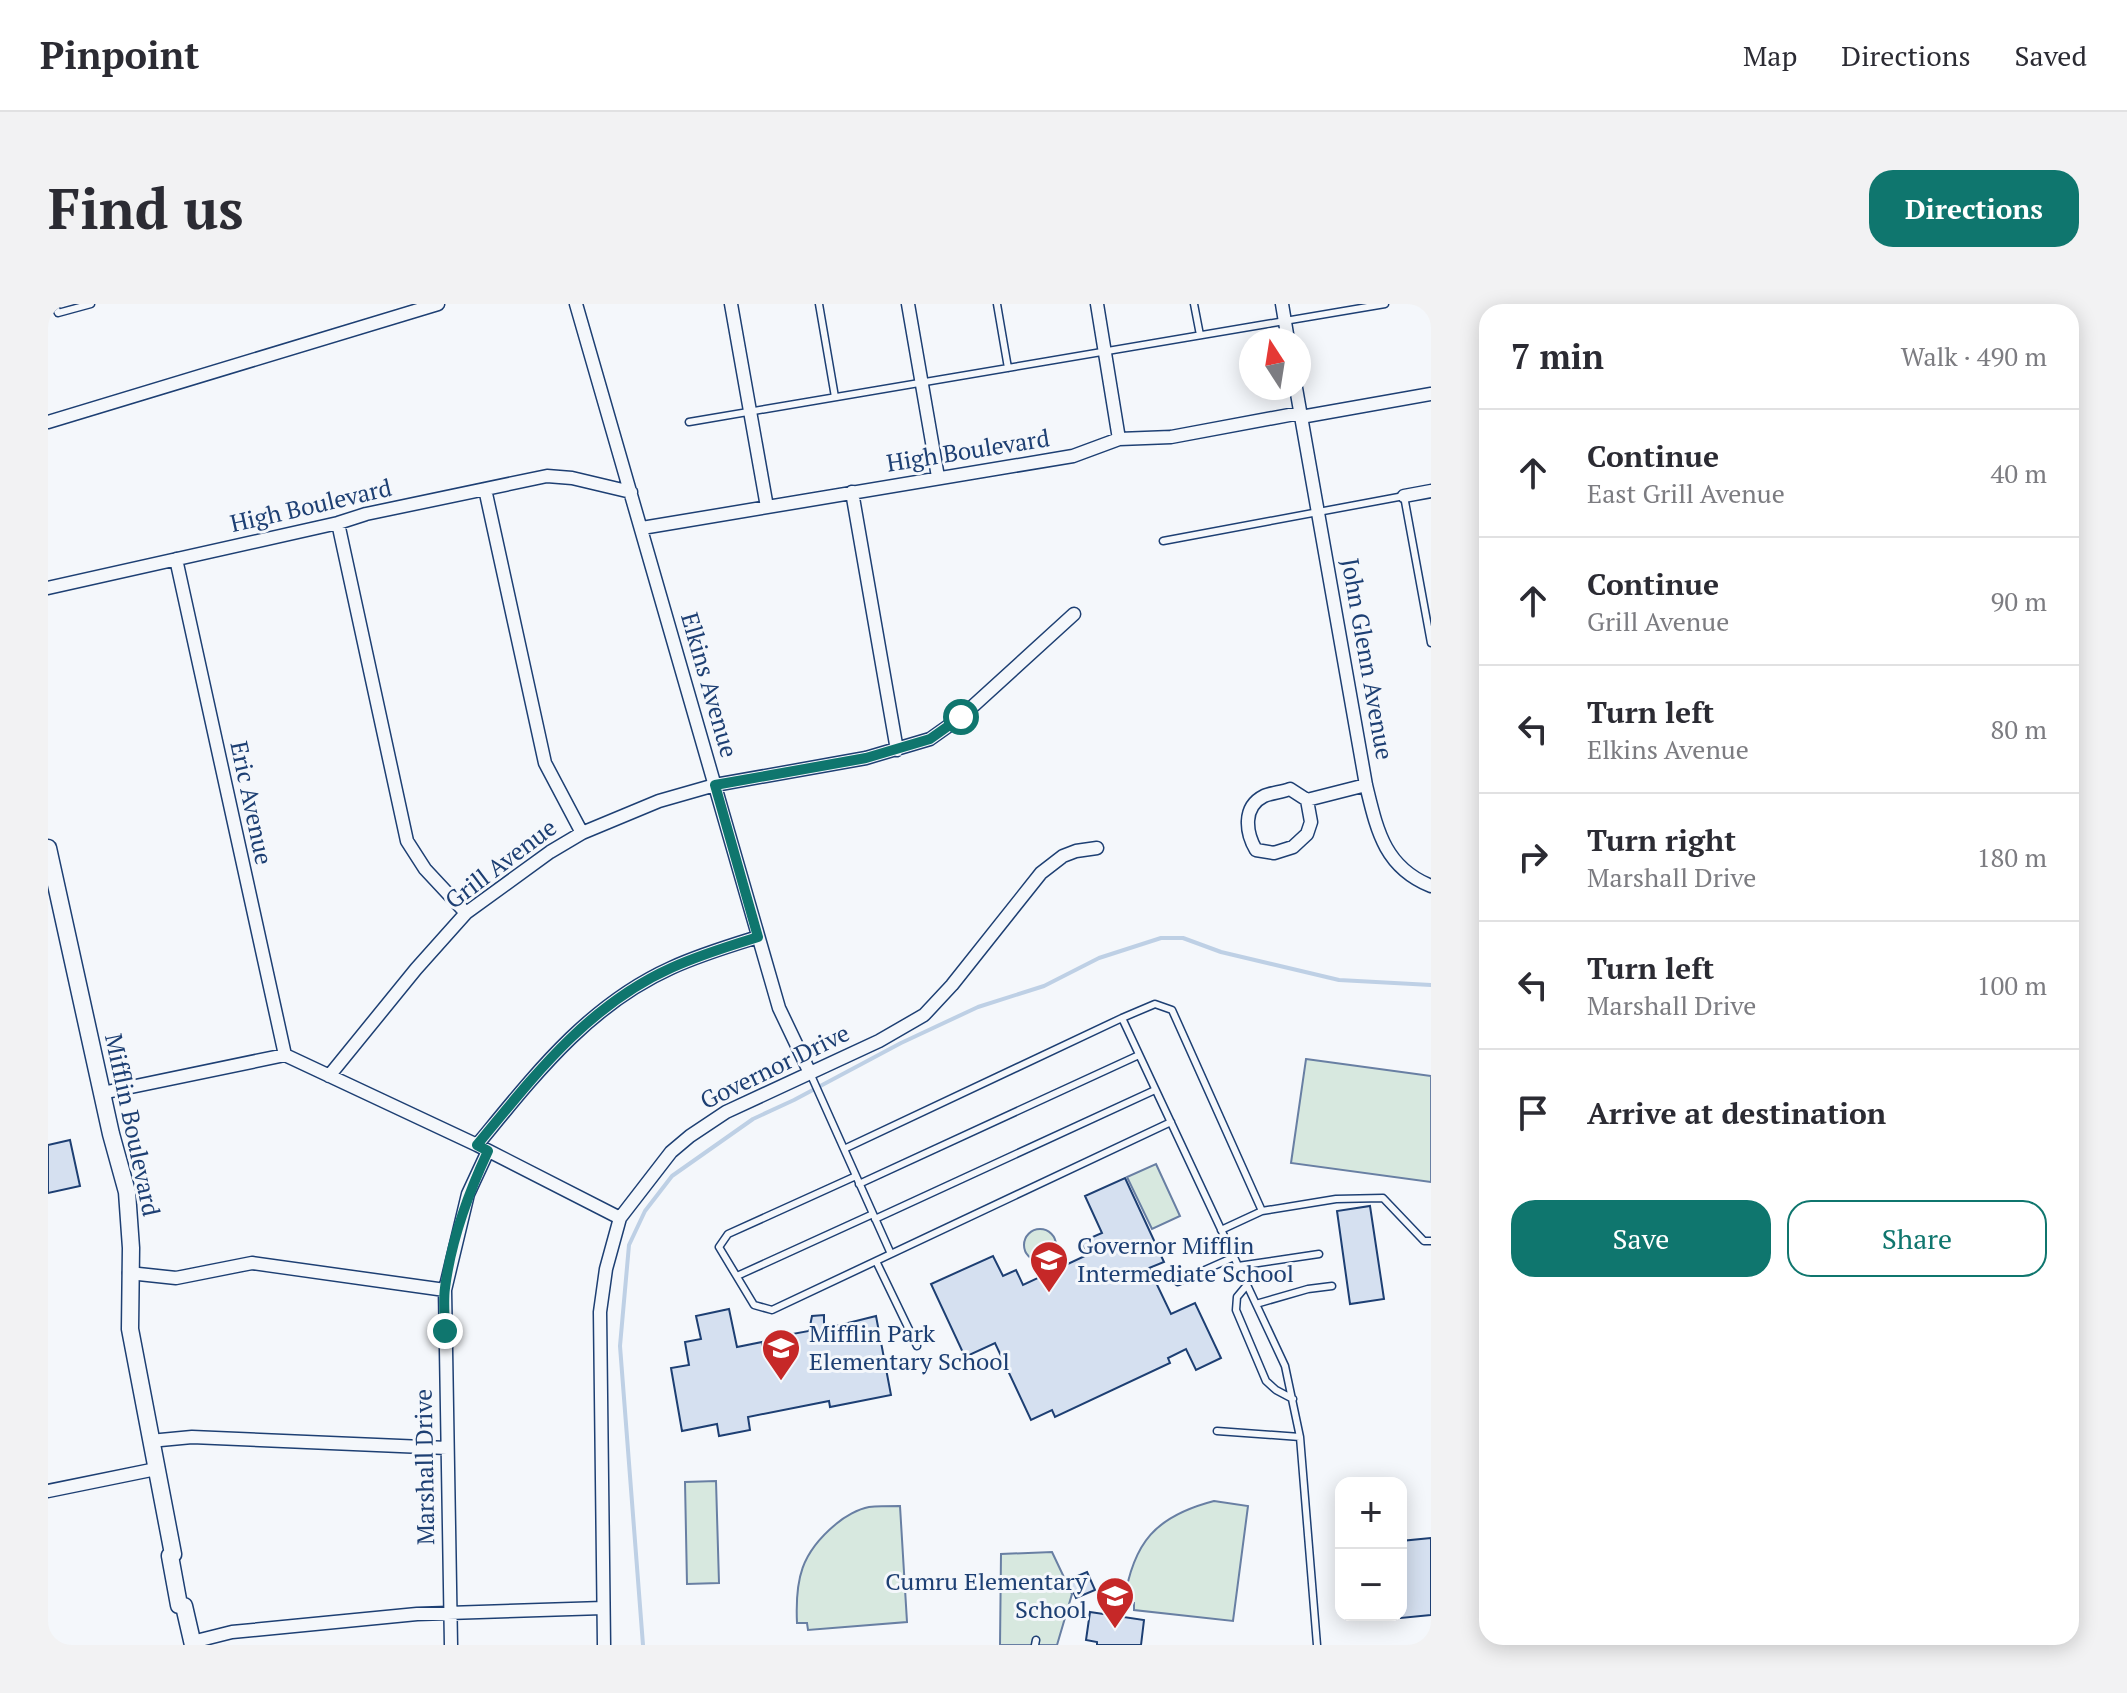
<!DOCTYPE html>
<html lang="en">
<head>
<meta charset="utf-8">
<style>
	:root { --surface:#fff; --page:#f2f2f3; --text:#2b2b33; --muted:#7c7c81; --line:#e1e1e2; --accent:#0f766e }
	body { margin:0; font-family:"PT Serif",serif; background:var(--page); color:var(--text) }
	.controls { position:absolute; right:24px; bottom:24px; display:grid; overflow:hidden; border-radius:16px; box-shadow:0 4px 20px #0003 }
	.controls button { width:72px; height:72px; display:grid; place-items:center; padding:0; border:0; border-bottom:2px solid var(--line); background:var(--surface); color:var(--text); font:40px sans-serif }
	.compass { position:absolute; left:1191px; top:24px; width:72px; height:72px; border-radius:50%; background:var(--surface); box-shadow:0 4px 20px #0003; rotate:348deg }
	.stop { position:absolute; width:24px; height:24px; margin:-18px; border:6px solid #0f766e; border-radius:50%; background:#fff }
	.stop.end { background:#0f766e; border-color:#fff; box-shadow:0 2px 8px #0008 }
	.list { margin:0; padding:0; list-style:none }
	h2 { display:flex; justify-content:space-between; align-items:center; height:104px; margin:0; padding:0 32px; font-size:34px }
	h2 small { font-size:26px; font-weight:400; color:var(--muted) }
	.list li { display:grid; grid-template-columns:52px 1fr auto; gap:24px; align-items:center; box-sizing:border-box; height:128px; padding:0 32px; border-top:2px solid var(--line) }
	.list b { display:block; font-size:30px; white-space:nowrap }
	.list p { margin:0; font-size:26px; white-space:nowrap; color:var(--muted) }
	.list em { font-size:26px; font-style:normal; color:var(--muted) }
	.actions { display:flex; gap:16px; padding:24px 32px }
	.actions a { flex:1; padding:18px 0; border:2px solid var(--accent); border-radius:24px; text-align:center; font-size:28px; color:var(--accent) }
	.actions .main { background:var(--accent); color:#fff }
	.icon { flex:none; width:44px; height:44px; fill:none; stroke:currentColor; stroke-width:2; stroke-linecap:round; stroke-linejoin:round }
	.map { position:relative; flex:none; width:1383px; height:1341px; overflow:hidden; border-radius:24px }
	header { display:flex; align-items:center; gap:48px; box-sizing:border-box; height:112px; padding:0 40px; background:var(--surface); border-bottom:2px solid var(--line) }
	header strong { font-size:38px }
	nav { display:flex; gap:44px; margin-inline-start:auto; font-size:28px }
	.intro { display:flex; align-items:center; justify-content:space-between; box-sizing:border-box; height:192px; padding:0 48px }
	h1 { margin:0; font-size:56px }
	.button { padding:20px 36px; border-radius:24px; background:var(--accent); color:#fff; font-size:28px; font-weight:700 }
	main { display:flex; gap:48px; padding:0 48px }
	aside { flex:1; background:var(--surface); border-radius:24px; box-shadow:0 4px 20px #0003 }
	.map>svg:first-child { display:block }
</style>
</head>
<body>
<header>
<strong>Pinpoint</strong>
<nav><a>Map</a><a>Directions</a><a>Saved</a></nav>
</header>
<div class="intro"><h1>Find us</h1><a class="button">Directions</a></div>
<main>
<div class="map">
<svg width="1383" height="1341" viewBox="0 0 1383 1341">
	<rect width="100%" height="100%" fill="#f4f7fb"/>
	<path fill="#d7e8df" stroke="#687fa3" stroke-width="2" d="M1258,755L1383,772V878L1243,859Z
		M1108,860L1132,912L1104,925L1079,873Z
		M976 941a16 16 0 1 1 32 0a16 16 0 1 1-32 0Z
		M668,1177L671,1279L639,1280L637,1178Z
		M1166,1197L1200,1202L1185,1317L1086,1306V1299L1076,1298C1085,1238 1108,1212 1166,1197Z
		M852,1202L859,1318L760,1326L759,1319H749C747,1275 753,1249 788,1220C796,1213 810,1205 821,1203C831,1202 842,1202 852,1202Z
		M1004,1248L1024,1290L1009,1341H952L953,1250Z"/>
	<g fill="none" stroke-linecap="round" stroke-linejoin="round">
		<path stroke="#bed0e5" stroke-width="4" d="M595,1341L572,1042L581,941L597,907L624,872L705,815L746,796L853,739L930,703L996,682L1051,654L1113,634H1135L1173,648L1291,676L1383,681"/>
	</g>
	<path fill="#d5e0f0" stroke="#1d3f73" stroke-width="2" d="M22,836L32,882L0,889V841Z
		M1077,874L1116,958L1101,964L1123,1010L1147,999L1173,1054L1148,1066L1138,1045L1120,1054L1122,1059L1007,1113L1004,1106L983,1116L947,1039L917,1053L883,980L945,952L955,972L968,966L975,981L1039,951L1033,938L1054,929L1037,892Z
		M1322,902L1336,995L1302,1000L1289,907Z
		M681,1005L689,1043L714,1038L715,1046L726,1048L731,1047L728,1033L761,1027L764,1012L776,1011V1025L828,1012L843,1091L782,1103L781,1097L700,1113L702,1126L671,1132L669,1120L634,1127L623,1064L641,1061L637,1038L653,1035L648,1012Z
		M1383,1234V1311L1353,1314V1237Z
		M1039,1268L1047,1286L1028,1294L1020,1276Z
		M1042,1308L1096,1316L1093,1341H1049V1338L1038,1336Z"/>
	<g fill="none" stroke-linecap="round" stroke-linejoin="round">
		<g stroke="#1d3f73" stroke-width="9">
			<path id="service" d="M6,0L10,9L43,0
				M771,0L787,93
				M949,0L960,64
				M1146,0L1152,31
				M641,118L1337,0
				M1115,237L1356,192L1383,339
				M1074,714L1107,700L1124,706L1214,907L1288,895L1335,894L1376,937H1383
				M762,769L796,845L1074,714L1237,1062L1252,1133L1269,1341
				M796,845L843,950
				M808,872L680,930L671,943L706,1001L724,1006L1123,818
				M811,880L1091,751
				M827,915L1107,786
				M1173,926L1214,907
				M828,957L869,1042
				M1190,962L1271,950
				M689,972L825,910
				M1130,978L1186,953
				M1199,981L1189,993L1188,1006L1218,1077L1228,1086L1245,1095
				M1208,1000L1260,985L1284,982
				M1169,1127L1252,1133
				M987,1341L988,1336"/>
		</g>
		<g stroke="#1d3f73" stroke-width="15">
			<path id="minor" d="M528,0L731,704L762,769
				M683,0L719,203
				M860,0L890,173
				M1049,0L1071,135
				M1234,0L1240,36
				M1248,84L1318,481C1329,526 1336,563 1383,582
				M1253,113L1383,90
				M0,118L390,0
				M437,185L497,459L534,529
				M804,188L849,446
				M1356,192L1383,187
				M290,219L359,537L377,565L418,609
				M594,224L1025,152L1071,135L1123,133L1252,109
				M128,255L237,751
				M0,284L290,219L318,210L499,172L524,174L583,188
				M1259,496L1263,518L1259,530L1245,543L1226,549L1208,546C1198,529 1194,503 1216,492C1223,489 1234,488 1242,485L1259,496L1318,481
				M281,772L368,665L418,609L502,548L534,529L611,497L667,481L818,454L882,435L913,413L1026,310
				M54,789L237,751L429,841L572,914
				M429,841C486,772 539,702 623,664C651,651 681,642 710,633
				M81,969L128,974L204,959L397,986
				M102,1137L144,1133L399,1144
				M0,1187L108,1165
				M144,1338L184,1328L369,1310L555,1304
				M403,1341L397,986L420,890L440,847
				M556,1341L552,1008L558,965L572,914L623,848L642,832L678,808L831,737L876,711L904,681L993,569L1015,552L1028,547L1049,544"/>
		</g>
		<g stroke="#1d3f73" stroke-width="19">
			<path id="tertiary" d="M0,544L63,830L79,888L83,944L82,1025L125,1250L122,1252L131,1301L136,1302L145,1341"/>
		</g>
		<use href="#service" stroke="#f4f7fb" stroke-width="6"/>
		<use href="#minor" stroke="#f4f7fb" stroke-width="12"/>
		<use href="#tertiary" stroke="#f4f7fb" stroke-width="16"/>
	</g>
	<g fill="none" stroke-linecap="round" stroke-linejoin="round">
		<path stroke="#0f766e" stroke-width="10" d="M397,1027C397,1013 395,998 397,984C403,936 420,890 440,847L429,841C486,772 539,702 623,664C651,651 681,642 710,633L667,481L818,454L882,435L913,413"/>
	</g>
	<defs>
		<g id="school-pin" transform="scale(2)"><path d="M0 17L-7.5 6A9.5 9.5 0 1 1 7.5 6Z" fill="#c62828" stroke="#f4f7fb"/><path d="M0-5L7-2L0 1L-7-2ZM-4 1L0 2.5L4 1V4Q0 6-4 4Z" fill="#fff"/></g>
	</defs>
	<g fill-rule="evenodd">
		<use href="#school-pin" x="1001" y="956"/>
		<use href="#school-pin" x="733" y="1044"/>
		<use href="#school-pin" x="1067" y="1292"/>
	</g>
	<g text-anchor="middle" stroke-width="6" stroke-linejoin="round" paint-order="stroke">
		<g font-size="24" fill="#1d3f73" stroke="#f4f7fb">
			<text transform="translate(920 147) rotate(-9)" y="8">High Boulevard</text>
			<text transform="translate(263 202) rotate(-13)" y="8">High Boulevard</text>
			<text transform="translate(1319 355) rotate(80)" y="8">John Glenn Avenue</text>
			<text transform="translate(661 381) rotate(74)" y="8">Elkins Avenue</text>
			<text transform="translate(203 499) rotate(78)" y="8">Eric Avenue</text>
			<text transform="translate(453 560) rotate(-37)" y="8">Grill Avenue</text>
			<text transform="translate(727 763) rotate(-26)" y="8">Governor Drive</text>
			<text transform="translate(84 821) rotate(78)" y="8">Mifflin Boulevard</text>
			<text transform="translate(377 1163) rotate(-91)" y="8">Marshall Drive</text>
		</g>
		<g font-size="24" fill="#1d3f73" stroke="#f4f7fb" text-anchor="start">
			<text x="1029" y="950">Governor Mifflin<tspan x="1029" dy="28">Intermediate School</tspan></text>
			<text x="761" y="1038">Mifflin Park<tspan x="761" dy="28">Elementary School</tspan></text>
			<text x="1039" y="1286" text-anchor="end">Cumru Elementary<tspan x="1039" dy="28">School</tspan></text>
		</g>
	</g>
</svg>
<div class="controls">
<button>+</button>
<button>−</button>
</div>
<svg class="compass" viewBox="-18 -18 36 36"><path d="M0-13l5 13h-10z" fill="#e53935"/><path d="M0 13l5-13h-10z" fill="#7c7c81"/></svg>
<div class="stop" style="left:913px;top:413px"></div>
<div class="stop end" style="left:397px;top:1027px"></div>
</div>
<aside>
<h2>7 min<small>Walk · 490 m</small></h2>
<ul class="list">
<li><svg class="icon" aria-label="ahead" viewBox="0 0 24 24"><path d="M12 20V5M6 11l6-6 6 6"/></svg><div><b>Continue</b><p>East Grill Avenue</p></div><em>40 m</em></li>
<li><svg class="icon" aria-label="ahead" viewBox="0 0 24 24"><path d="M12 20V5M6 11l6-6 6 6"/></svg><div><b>Continue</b><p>Grill Avenue</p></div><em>90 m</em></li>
<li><svg class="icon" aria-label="left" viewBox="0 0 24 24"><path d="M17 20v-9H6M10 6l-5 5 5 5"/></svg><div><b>Turn left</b><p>Elkins Avenue</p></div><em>80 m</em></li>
<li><svg class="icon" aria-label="right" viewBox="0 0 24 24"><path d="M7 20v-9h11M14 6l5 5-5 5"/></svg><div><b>Turn right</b><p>Marshall Drive</p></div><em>180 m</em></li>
<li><svg class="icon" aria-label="left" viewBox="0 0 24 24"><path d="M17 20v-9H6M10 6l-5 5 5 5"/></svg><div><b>Turn left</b><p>Marshall Drive</p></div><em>100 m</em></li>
<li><svg class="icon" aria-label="arrive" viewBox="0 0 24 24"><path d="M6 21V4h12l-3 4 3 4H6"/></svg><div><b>Arrive at destination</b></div></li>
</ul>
<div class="actions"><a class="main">Save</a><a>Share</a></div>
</aside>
</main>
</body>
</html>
